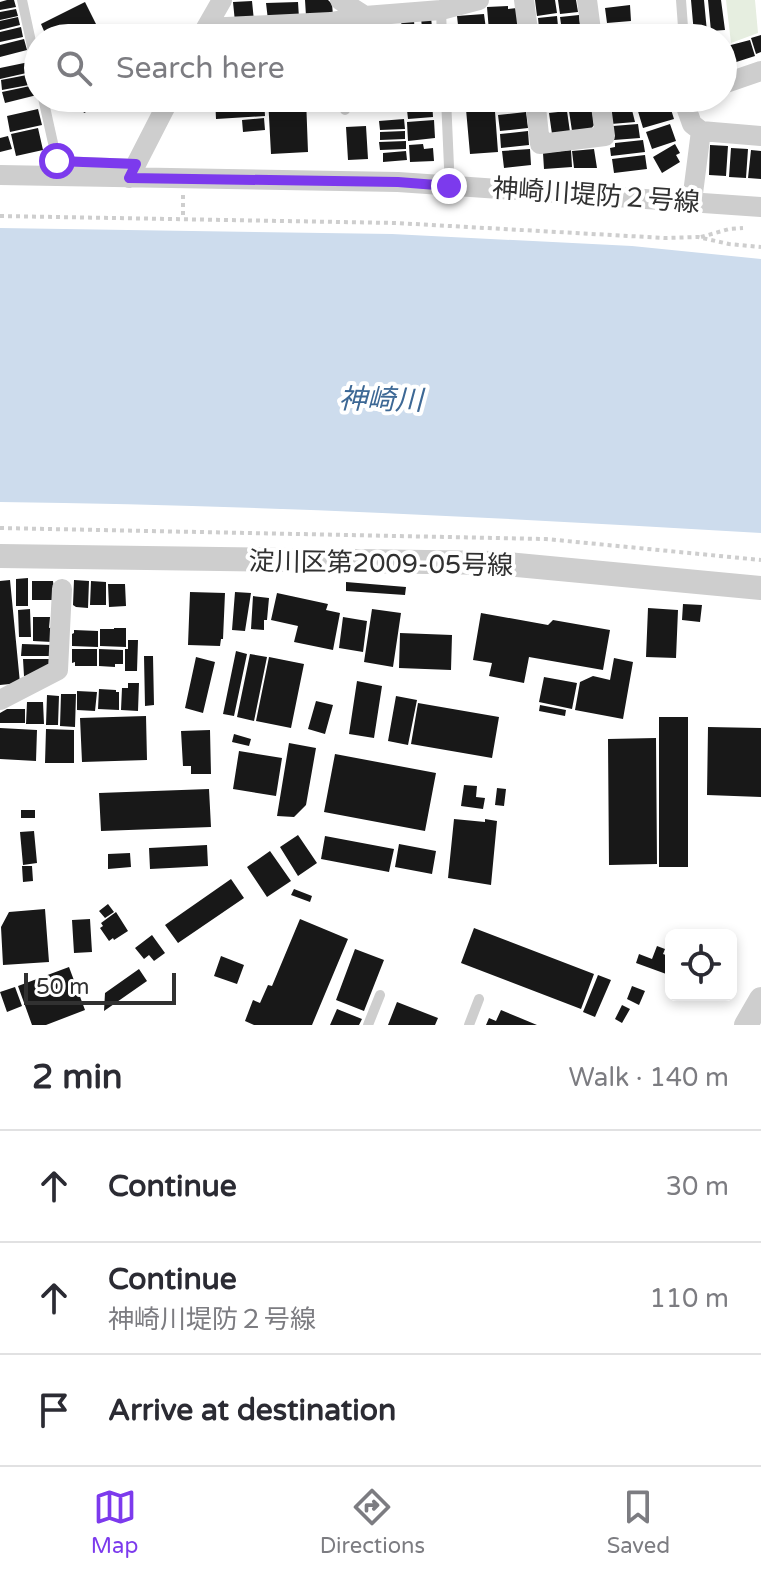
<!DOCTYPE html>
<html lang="en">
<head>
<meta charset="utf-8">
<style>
	:root { --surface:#fff; --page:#f2f2f3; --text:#2b2b33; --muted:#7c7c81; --line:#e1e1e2; --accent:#7c3aed }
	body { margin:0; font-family:"Varela Round","Noto Sans JP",sans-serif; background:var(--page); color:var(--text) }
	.controls { position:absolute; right:24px; bottom:24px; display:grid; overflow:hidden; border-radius:12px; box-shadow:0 4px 12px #0003 }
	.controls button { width:72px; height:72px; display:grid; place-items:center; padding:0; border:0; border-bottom:2px solid var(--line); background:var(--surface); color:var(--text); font:40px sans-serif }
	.scale { position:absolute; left:24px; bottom:20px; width:152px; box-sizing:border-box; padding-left:8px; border:4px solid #313131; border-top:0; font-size:22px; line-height:28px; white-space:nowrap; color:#313131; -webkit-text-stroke:6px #fff; paint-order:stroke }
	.stop { position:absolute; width:24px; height:24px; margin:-18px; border:6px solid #7c3aed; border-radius:50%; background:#fff }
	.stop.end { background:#7c3aed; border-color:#fff; box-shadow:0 2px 8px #0008 }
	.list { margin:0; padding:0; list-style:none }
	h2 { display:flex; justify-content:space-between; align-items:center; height:104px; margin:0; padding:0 32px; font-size:34px }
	h2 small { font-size:26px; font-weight:400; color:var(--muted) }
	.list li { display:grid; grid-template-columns:52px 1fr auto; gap:24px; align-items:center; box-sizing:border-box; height:112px; padding:0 32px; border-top:2px solid var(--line) }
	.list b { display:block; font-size:30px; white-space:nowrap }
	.list p { margin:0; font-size:26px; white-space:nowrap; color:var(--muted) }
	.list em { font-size:26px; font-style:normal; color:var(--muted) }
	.icon { flex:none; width:44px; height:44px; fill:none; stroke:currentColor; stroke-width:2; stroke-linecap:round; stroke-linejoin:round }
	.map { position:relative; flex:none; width:761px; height:1025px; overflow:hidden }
	.search { position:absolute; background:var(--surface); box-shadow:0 4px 12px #0003; left:24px; right:24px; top:24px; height:88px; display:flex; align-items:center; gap:20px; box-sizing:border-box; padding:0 28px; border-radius:44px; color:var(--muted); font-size:30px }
	.sheet { height:440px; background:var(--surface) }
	nav { display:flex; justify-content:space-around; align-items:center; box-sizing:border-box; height:112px; border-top:2px solid var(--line); background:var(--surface); font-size:22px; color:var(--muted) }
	nav a { display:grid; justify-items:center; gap:4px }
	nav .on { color:var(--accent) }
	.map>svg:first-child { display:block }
</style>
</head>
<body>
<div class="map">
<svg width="761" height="1025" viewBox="0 0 761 1025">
	<rect width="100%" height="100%" fill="#fff"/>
	<path fill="#e6eee0" d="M726,0H755L758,33L731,43Z"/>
	<path fill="#cddced" d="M0,228L392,234L632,246L761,259V533C508,518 254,505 0,502Z"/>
	<path fill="#181818" d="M7,0H14L16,7L0,10V2Z
		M305,0H328L332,4L333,15L306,16Z
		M535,0H555L557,13L537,16Z
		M558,0H576L578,12L560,14Z
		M691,0H704L707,32L694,34Z
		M708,0H721L725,30L711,31Z
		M252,1L254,21L235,22L233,2Z
		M85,2L103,38H47L41,24Z
		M298,2L299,18L268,20L266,3Z
		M630,5L631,21L607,23L605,8Z
		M508,6V9L517,8L519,28L489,31L487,7Z
		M16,9L18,16L0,20V12Z
		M484,14L487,37L449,38V25H458L457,16Z
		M579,15L581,37L563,38L560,17Z
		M557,16L559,36L540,38L538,18Z
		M18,17L20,25L0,30V21Z
		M431,17L433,38H423L421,18Z
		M414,20L415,38H403L401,21Z
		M636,24L638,38H604L603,28Z
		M21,27L23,37L0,42V32Z
		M517,32V38H491V35Z
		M761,35V52L756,54L751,38Z
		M24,39L27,50L0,57V45Z
		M750,40L755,56L730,64L726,52L729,51L727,46Z
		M29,62L31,72L0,79V68Z
		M32,74L34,84L2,90L1,80Z
		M35,85L37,95L5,103L2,92Z
		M77,98H115L84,113Z
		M215,98H264L265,116L216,119Z
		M268,98H306L308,152L271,154Z
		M350,98H367V105L350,106Z
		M465,98H494L498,152L470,154Z
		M496,98H523L524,109L498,112Z
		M568,98H590V105L569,107Z
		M610,98H628L629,104L611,106Z
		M432,99L433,117L408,119L406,101Z
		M669,103L674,119L643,128L637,108L647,106L648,109Z
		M631,106L635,122L611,124L609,108Z
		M38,109L42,125L10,132L7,116Z
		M592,109L594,125L591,129L572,131L569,111Z
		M567,111L570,132L552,134L549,113Z
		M526,112L528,128L500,131L498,115Z
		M264,118L265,130L243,132L242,120Z
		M404,119L405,129L380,130L379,121Z
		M434,120L435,138L408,141L407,122Z
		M638,124L640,138L614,140L613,126Z
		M670,124L676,141L652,149L646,132Z
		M366,126L368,159L348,160L346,127Z
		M38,128L43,150L16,156L11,134Z
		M405,131V139L380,140V132Z
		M528,131L529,145L501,148L500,134Z
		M8,136L12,149L0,152V138Z
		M643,140L645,152L611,156L610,148L615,147V143Z
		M406,141V149L380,150L379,142Z
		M423,144L424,149L433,148L434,161L410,162L409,145Z
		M675,144L680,153L676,155L680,162L662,173L653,157Z
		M710,145L728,146L726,176L709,175Z
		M731,148L748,149L746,178L729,177Z
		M530,149L531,165L504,168L502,151Z
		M594,149L597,168H574L572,151Z
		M571,150L572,167L544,169L543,153Z
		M751,150L761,151V179L748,178Z
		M406,151L407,160L383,162V153Z
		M645,155L647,169L614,173L612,159Z
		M28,578V606H16V579Z
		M10,580L20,683L0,685V581Z
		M74,580L89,581L88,608L76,607L73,605Z
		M32,581H53L55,600H32Z
		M91,581L106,582V605H90Z
		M346,582L406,587L405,595L346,591Z
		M108,584H125L126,606L109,607Z
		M190,592L225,593L223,639H221L220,646L188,645Z
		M235,592L251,593L245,631L232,630Z
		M277,593L328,604L326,610L340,613L333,650L294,642L298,626L271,620Z
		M253,596L269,598L267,620H264V630L251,629Z
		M683,604L702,605L700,622L682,620Z
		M648,608L678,610L676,658L646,657Z
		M30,609L31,637H19L18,610Z
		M372,609L401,613L393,667L364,662Z
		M481,613L548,625L553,620L610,630L603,670L529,657L524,683L489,676L492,663L473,660Z
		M33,617H50L49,628L53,627L52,642L33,641Z
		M343,617L367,621L363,652L339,648Z
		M114,628H126V647L100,646V629H114Z
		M74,630L98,631V647L72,646V634L74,633Z
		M400,633L452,635L451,670L399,668Z
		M128,640H138L137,671H125V649H128Z
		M22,644L52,645V656H21Z
		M72,649H97V666H75V662L72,663Z
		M99,649L123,650V664H115V667L99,666Z
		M236,651L247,654L234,716L223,714Z
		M250,654L267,657L254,721L237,717Z
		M144,656H153L154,705L145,706Z
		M196,657L215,662L203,713L185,708Z
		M269,657L304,664L291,728L256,721Z
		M614,658L633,662L623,719L575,710L580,682L593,676L610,680Z
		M23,659H51V668L33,676H24Z
		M544,677L577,683L572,709L539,702Z
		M357,681L382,686L374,738L349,734Z
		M128,683H139L138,711L121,710L122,688H128Z
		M99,689L116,690V692H119V710L98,709Z
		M77,691L97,692L95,711L77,710Z
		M61,694H76L75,727L60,726Z
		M47,695L59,696L58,725H46Z
		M396,696L417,700L408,745L388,741Z
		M316,701L333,705L325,734L308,729Z
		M27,702H43L44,724H26Z
		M418,703L499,717L492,758L411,744Z
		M540,705L566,710L565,716L539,711Z
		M7,709H25V723H0V713Z
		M146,716L147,760L82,762L80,718Z
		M659,717H688V867H659Z
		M708,727L761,728V797L707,795Z
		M0,728L37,730L36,761L0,759Z
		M46,729L74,730V763H45Z
		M210,730L211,774H191V766H183L181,731Z
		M234,734L251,739L249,746L232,742Z
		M656,738L657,864L609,865L608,739Z
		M289,743L316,748L306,805L294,817L277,816Z
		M239,751L282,758L276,796L233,789Z
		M335,754L436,773L425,831L324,812Z
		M464,785L477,786L476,797L485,798L483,809L461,806Z
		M497,788L506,789L504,806L495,805Z
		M209,789L211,827L101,831L99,793Z
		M21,810H35V818H21Z
		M454,819L485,822V819L497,821L491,885L448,878Z
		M34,831L37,863L23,865L20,832Z
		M298,835L317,863L298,876L280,847Z
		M325,836L394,849L389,872L321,859Z
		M399,844L436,851L432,874L395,867Z
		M207,845L208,866L150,869L149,848Z
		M270,851L291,881L267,897L247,867Z
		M130,853L131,867L108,869V854Z
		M22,866H32L33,881L23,882Z
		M231,879L244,898L178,943L165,925Z
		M294,889L312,896L310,902L291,895Z
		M108,904L114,912L105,918L99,911Z
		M45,909L49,962L3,965L1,927L9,912Z
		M116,912L128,931L114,940L113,938L109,941L100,928L103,926L101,923Z
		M90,919L92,952L74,953L72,920Z
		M300,919L348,939L312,1025H254L245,1021L253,1000L260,1003L268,985L272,986Z
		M474,928L594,974L581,1009L461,963Z
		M152,935L165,953L154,961L149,955L144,959L135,948Z
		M657,946L665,949L663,954L671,957L669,975L636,963L639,954L652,959Z
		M355,949L384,960L364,1011L336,1000Z
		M221,956L244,965L237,984L214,976Z
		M69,967L85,1010L46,1025H32L18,986Z
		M139,969L147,981L104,1011L105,993Z
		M598,975L611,980L595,1017L583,1012Z
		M632,986L645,991L639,1005L627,999Z
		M15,987L22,1006L7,1012L0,992Z
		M397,1002L438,1018L435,1025H388Z
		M622,1005L630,1009L622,1023L615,1019Z
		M337,1009L362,1019L359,1025H330Z
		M501,1010L537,1025H486L489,1018L496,1021Z"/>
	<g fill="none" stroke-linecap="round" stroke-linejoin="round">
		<path stroke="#cecece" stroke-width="4" stroke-dasharray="4 4" stroke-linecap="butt" d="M183,195V218
			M0,216L396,223L665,238L698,237L729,244L761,247
			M701,237L729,229L743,228
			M0,528L546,539L761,560"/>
		<path stroke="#cecece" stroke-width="10" d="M22,0L38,74
			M681,0L683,27
			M441,10L442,38
			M331,22L333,38
			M43,98L57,161L136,164
			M345,98V110
			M446,98L449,167
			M368,1025L380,995
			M469,1025L479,999"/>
		<path stroke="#cecece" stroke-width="20" d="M340,0L365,16
			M524,0L529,38
			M587,0L592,38
			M206,28L331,22L365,16L441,10L479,0
			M202,35L222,0
			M723,84L761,71
			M535,98L540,144L605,136L600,98
			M692,98L686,107L692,124L701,131L761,136
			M0,175L398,182L761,207
			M129,178L170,98
			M692,201L701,131
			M0,700L58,670L62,589"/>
		<path stroke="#cecece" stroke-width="24" d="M0,556L496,563L761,588
			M746,1025L761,999"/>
	</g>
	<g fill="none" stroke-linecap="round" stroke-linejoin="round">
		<path stroke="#7c3aed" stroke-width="10" d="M57,161L136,164L129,178L398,182L449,186"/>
	</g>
	<g text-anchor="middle" stroke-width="8" stroke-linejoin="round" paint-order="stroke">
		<g font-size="26" fill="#313131" stroke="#fff">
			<text transform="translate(596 195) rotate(4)" y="9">神崎川堤防２号線</text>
			<text transform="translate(381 563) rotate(1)" y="9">淀川区第2009-05号線</text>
		</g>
		<g font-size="28" font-style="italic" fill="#3d6895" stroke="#fff">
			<text transform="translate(381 399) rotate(1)" y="10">神崎川</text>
		</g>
	</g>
</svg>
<div class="controls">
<button><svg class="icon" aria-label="locate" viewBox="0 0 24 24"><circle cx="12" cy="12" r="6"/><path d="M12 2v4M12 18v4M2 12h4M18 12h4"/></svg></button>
</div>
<div class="scale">50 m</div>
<div class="stop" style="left:57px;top:161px"></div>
<div class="stop end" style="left:449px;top:186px"></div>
<div class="search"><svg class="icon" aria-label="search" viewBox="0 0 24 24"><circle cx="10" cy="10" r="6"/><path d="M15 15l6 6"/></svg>Search here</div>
</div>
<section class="sheet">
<h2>2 min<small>Walk · 140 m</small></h2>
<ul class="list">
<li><svg class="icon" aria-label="ahead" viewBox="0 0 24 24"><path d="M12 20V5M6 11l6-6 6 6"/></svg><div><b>Continue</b></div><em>30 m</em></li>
<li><svg class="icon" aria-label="ahead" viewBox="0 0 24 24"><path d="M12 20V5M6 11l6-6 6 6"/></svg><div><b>Continue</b><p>神崎川堤防２号線</p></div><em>110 m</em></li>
<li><svg class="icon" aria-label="arrive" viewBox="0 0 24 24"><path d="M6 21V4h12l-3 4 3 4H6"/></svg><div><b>Arrive at destination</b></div></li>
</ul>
</section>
<nav>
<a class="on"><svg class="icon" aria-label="map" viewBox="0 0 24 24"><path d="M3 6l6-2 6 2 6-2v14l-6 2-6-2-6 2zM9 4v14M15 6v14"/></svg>Map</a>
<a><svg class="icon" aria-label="directions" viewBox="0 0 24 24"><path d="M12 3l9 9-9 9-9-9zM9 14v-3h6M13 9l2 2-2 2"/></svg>Directions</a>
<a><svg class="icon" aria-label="saved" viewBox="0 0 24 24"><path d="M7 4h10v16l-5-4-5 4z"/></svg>Saved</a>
</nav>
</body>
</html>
